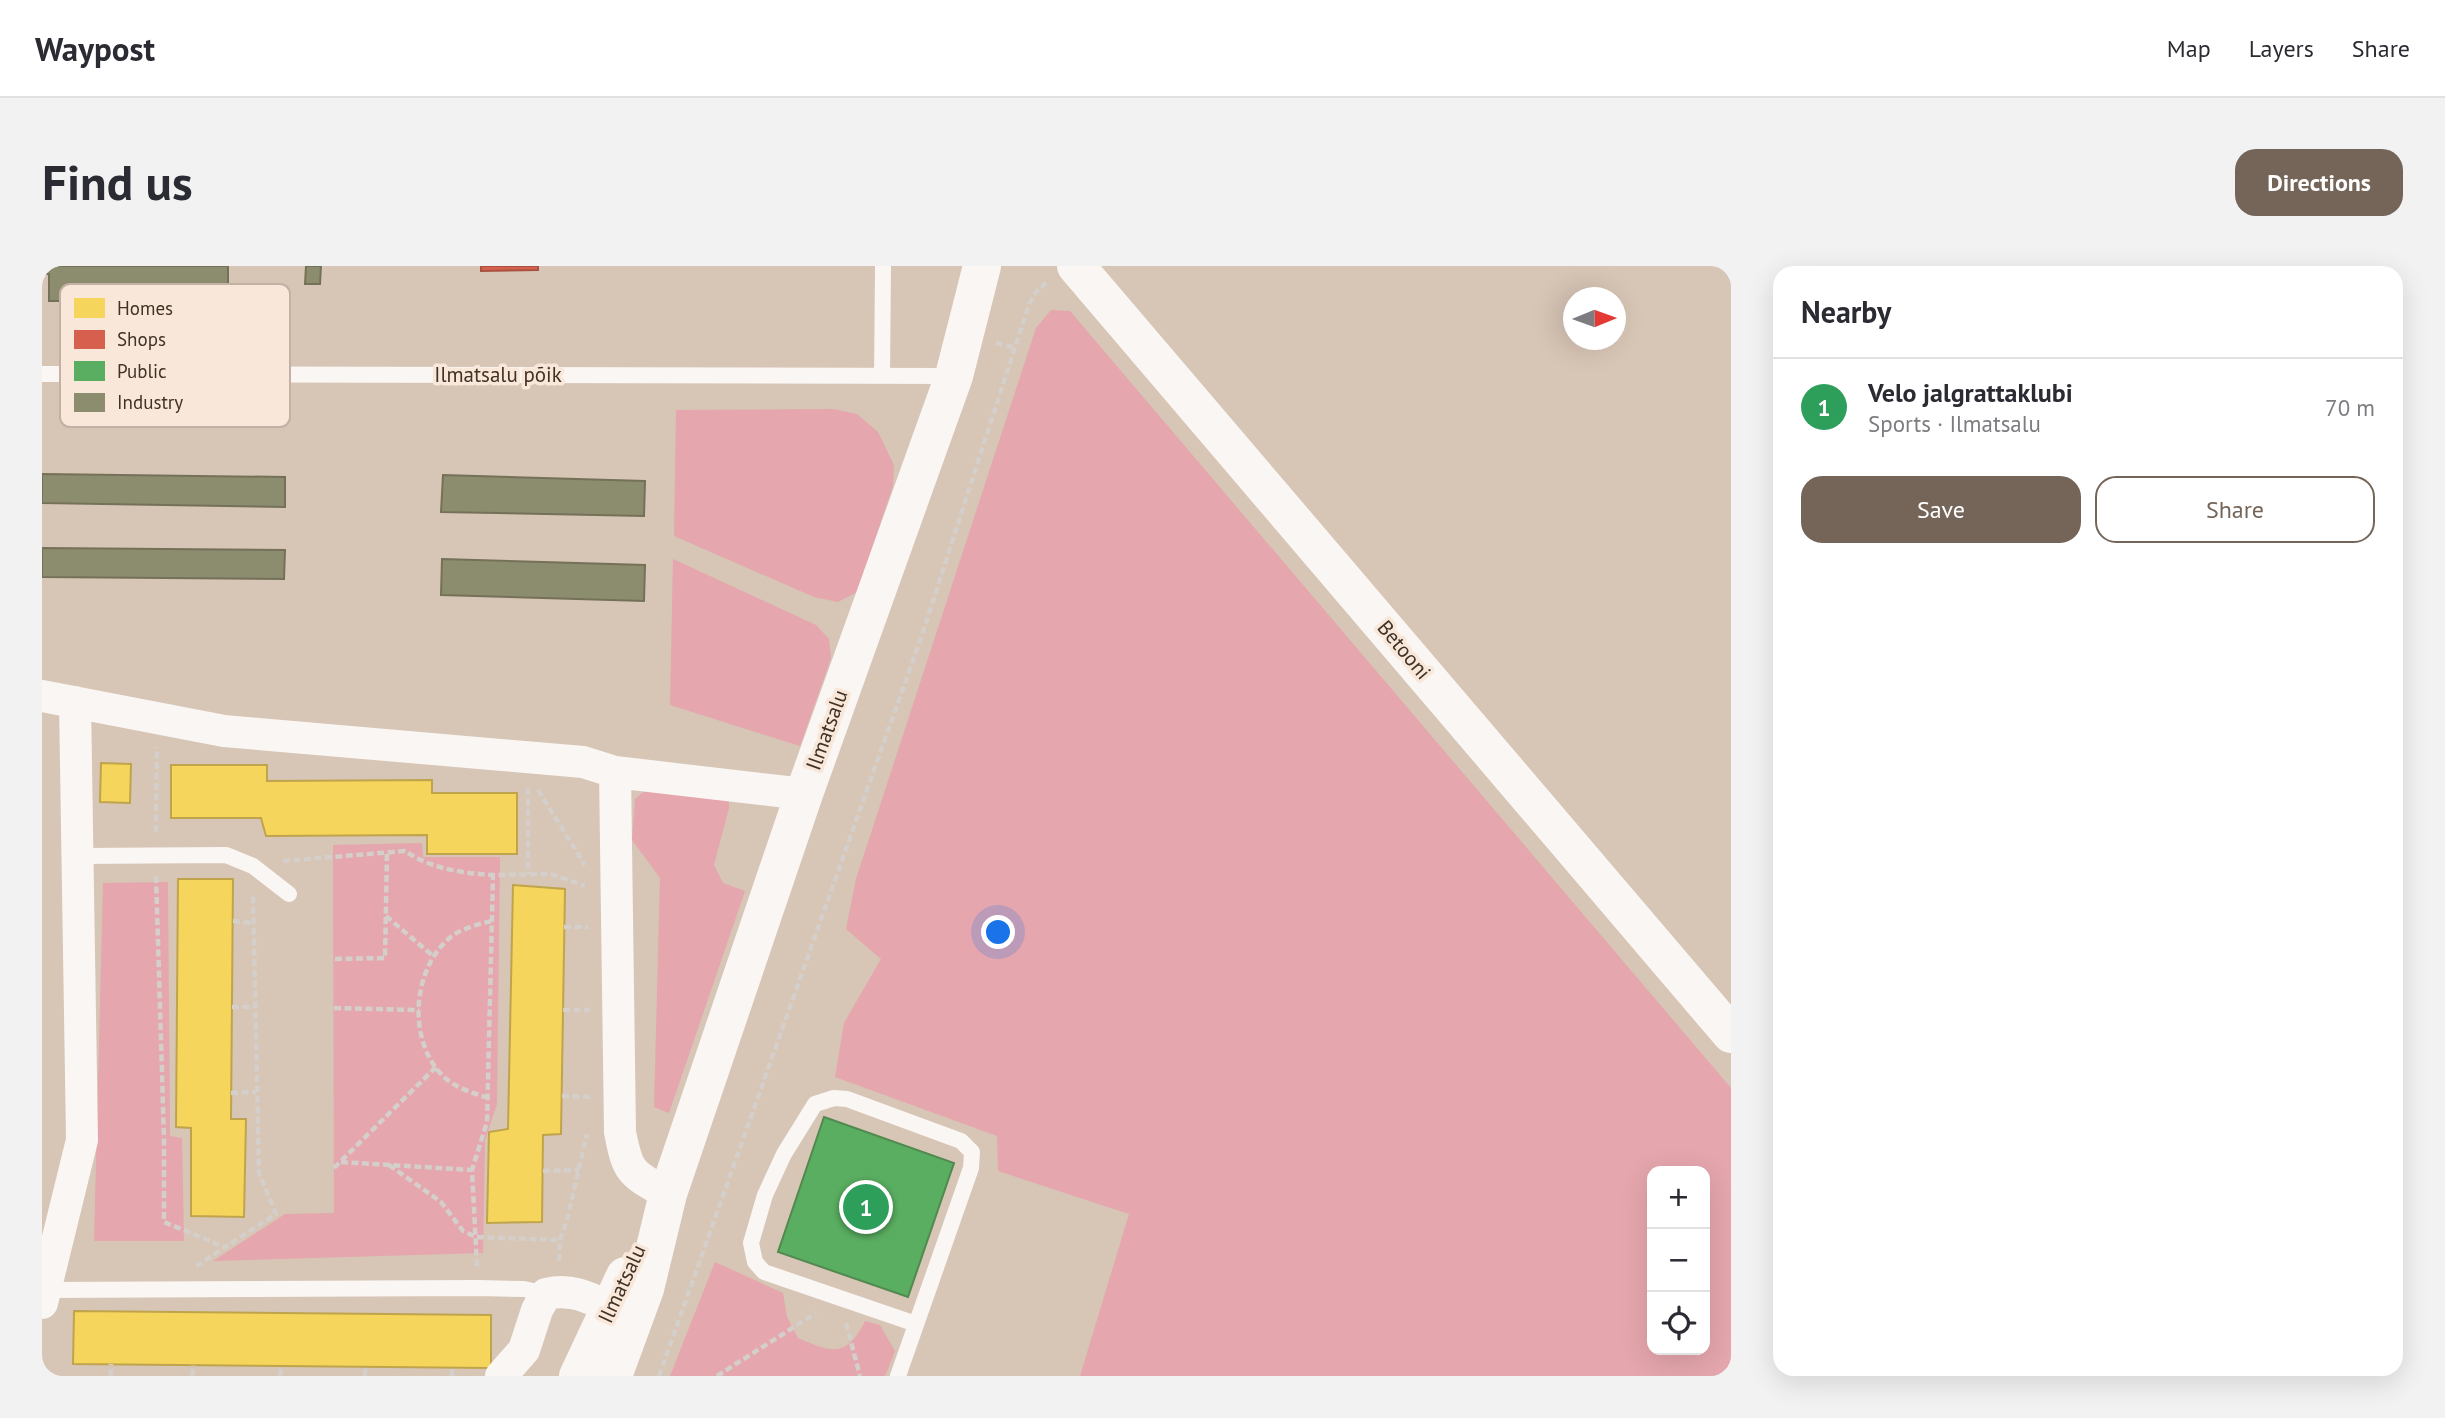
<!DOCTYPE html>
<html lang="en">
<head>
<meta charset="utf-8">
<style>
	:root { --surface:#fff; --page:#f2f2f3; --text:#2b2b33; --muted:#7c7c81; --line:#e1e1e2; --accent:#756559 }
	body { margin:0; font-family:"PT Sans",sans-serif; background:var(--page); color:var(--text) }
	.controls { position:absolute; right:21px; bottom:21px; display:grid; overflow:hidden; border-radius:14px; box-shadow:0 7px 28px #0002 }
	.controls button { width:63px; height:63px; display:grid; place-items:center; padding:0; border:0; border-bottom:2px solid var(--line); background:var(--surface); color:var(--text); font:35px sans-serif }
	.compass { position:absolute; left:1521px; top:21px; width:63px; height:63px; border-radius:50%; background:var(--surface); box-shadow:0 7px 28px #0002; rotate:89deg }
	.you { position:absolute; left:957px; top:667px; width:24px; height:24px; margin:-18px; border:5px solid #fff; border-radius:50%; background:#1a73e8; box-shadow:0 0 0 10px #1a73e833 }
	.badge { display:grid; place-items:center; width:46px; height:46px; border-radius:50%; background:var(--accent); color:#fff; font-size:23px; font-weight:700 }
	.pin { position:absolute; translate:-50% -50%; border:4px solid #fff; box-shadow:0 2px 7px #0006 }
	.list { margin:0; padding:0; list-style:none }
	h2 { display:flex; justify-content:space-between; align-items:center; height:91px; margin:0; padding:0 28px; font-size:30px }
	h2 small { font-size:23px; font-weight:400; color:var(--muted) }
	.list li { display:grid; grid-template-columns:46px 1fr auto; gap:21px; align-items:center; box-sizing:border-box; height:98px; padding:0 28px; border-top:2px solid var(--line) }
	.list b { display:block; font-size:26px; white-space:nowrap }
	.list p { margin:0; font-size:23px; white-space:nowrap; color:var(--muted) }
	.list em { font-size:23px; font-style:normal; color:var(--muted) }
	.actions { display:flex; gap:14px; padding:21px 28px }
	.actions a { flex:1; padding:16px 0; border:2px solid var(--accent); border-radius:21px; text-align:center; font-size:24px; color:var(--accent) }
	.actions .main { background:var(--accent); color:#fff }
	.icon { flex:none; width:38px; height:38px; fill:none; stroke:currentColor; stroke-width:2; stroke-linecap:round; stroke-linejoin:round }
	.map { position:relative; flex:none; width:1689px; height:1110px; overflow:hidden; border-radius:21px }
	header { display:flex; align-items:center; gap:42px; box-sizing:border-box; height:98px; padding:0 35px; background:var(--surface); border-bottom:2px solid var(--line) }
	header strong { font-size:33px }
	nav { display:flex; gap:38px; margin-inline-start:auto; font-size:24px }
	.intro { display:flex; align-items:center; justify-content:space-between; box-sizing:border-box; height:168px; padding:0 42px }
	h1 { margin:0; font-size:49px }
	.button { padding:18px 32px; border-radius:21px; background:var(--accent); color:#fff; font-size:24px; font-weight:700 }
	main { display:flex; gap:42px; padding:0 42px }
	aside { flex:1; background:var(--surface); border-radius:21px; box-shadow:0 7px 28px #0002 }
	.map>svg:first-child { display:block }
</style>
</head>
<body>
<header>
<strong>Waypost</strong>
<nav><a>Map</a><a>Layers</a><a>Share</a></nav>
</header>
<div class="intro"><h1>Find us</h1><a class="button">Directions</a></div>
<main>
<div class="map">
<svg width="1689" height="1110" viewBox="0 0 1689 1110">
	<rect width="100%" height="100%" fill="#d7c5b5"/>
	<path fill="#e5a6ad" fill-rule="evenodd" d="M1009,44L1028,45L1689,822V1110H1038L1087,948L956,905L955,870L793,811L802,757L839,693L804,663L814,613L994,62ZM1610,905H1663V1084H1610Z
		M791,143L815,148L836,166L852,199L851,220L815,326L796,336L772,331L632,270L634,144Z
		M631,293L774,359L787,373L789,392L758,480L628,439Z
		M605,523L687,531V542L672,599L681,617L703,625L627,847L612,841L618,612L590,574L593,533Z
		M380,577L381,591H458L455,838L443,874L441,987L171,995L243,948L292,947L291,579Z
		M126,616L128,870L140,872L142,975H52L61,617Z
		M673,996L741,1027L745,1051L756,1072C790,1087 805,1092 823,1055L838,1059L853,1085L843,1110H628Z"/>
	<path fill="#f6d55c" stroke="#bfa44c" stroke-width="2" d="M59,497L89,498L88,537L58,536Z
		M129,499H225V515L390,514V527H475V588H385V569L224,570L219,552H129Z
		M136,613H191L189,853H204L202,951L149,950V862L134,861Z
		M471,619L523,623L519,868L501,869L500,956L445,957L447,866L466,863Z
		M32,1045L449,1049V1102L31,1098Z"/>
	<path fill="#d6604d" stroke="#a95242" stroke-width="2" d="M439,0H496V4L439,5Z"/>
	<path fill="#5aae61" stroke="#528950" stroke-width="2" d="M782,851L912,897L866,1031L736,986Z"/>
	<path fill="#8c8c6e" stroke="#757159" stroke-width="2" d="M0,0H186V35H7V8H0Z
		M264,0H279L278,18H263Z
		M0,208L243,211V241L0,237Z
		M401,209L603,215L602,250L399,246Z
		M0,282L243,284L242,313L0,311Z
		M400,293L603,299L602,335L399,329Z"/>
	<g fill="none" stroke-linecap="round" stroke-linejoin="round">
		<path stroke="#d4cfca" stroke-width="4.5" stroke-dasharray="7 3.5" stroke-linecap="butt" d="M954,77L973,82
			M486,522V608
			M496,524L543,599
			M114,566L115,481
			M241,595L363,585C390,603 419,607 451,609
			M114,610L122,872V956L183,981
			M344,650L391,690
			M191,655L212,657
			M522,661H546
			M293,693L343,692L345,586
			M190,741H213
			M292,742L377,744
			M521,744H548
			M189,827L214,826
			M520,830L549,831
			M446,832C431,827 414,822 402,811C365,776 369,702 410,670C421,662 437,658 450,655
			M299,896L430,904
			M347,899L399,936L421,965L434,971L518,974
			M292,902L394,801
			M501,905L537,904
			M517,995L518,974L525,954L545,868
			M154,1000L234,948L217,907L211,628
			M435,1000L430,904L445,856L451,609L509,608L543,620
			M804,1057L818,1110
			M69,1110V1098
			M150,1110L151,1099
			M238,1110L239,1100
			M323,1110V1101
			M410,1110V1101
			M617,1110L880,369L987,38L995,25L1006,15
			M675,1110L774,1047"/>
		<path stroke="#f9f6f4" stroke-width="16" d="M0,108L911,110
			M840,110L841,0
			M36,590L184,589L211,600L247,628
			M3,1024L436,1022L482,1023L504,1028
			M856,1110L929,902L930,886L919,875L805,833L792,832L773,838L742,888L723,929L709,977L713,996L722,1006L874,1058"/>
		<path stroke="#f9f6f4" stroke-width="32" d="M0,430L182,465L541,496L573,506L762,528
			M573,506L578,866C586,908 589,907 626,928
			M0,1037L40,874L33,436
			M459,1110L482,1084L495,1044L504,1028C529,1022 546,1031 569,1042"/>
		<path stroke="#f9f6f4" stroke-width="38" d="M1034,0L1689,768
			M536,1110L583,1010
			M571,1110L603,1023L626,928L762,528L912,110L940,0"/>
	</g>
	<g text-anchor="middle" stroke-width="7" stroke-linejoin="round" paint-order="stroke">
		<g font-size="21" fill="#403227" stroke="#f9e8d9">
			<text x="456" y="116">Ilmatsalu põik</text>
			<text transform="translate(1362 384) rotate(50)" y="7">Betooni</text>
			<text transform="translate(785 464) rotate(-70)" y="7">Ilmatsalu</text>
			<text transform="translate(580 1018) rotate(-65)" y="7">Ilmatsalu</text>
		</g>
	</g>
	<rect x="18" y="18" width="230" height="143" rx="10" fill="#f9e8d9" stroke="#c2b1a4" stroke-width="2"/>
	<rect x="32" y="32" width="31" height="20" fill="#f6d55c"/>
	<rect x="32" y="64" width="31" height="19" fill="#d6604d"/>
	<rect x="32" y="95" width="31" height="20" fill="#5aae61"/>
	<rect x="32" y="127" width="31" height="19" fill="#8c8c6e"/>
	<g font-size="19" fill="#403227">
		<text x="75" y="49">Homes</text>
		<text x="75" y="80">Shops</text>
		<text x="75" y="112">Public</text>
		<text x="75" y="143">Industry</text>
	</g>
</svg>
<div class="controls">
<button>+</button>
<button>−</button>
<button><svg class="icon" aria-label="locate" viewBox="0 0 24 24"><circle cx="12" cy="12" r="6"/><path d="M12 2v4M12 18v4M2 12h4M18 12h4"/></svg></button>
</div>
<svg class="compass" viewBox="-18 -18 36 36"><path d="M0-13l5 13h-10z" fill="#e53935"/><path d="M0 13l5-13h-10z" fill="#7c7c81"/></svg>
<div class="you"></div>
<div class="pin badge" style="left:824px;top:941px;background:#2e9e5b">1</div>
</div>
<aside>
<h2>Nearby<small></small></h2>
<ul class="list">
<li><span class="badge" style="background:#2e9e5b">1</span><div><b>Velo jalgrattaklubi</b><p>Sports · Ilmatsalu</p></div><em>70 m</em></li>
</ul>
<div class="actions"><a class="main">Save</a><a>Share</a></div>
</aside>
</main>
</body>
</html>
